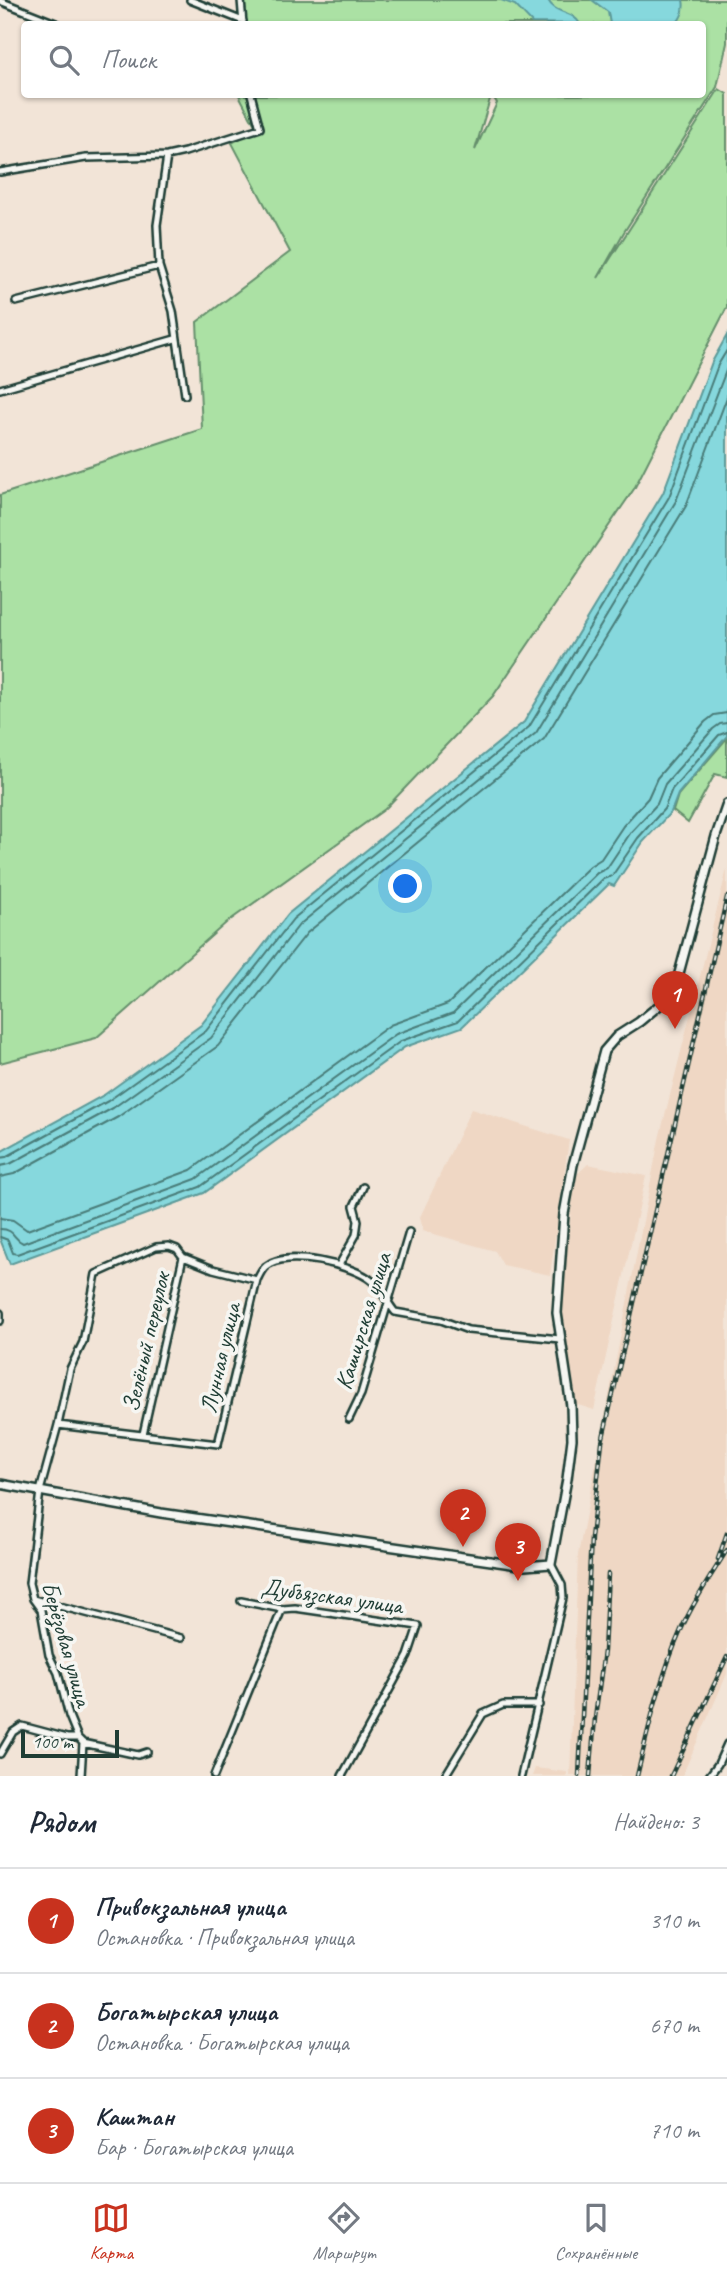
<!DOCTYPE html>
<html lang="ru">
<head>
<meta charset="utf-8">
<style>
	:root { --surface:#fff; --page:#f6f6f7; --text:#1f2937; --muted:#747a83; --line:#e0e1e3; --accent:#c8321e }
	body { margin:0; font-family:Caveat,sans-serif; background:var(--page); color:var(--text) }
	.scale { position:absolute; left:21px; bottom:18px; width:98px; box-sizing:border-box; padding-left:7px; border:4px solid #1f3d34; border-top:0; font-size:19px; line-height:24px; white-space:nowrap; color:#1f3d34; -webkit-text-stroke:5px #f6f6f2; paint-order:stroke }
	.you { position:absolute; left:406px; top:887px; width:24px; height:24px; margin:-18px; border:5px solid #fff; border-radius:50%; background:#1a73e8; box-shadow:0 0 0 10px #1a73e833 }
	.badge { display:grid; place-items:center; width:46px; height:46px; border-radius:50%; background:var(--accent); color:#fff; font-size:23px; font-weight:700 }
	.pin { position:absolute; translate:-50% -58px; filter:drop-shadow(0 2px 4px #0008) }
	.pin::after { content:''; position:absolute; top:37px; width:24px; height:21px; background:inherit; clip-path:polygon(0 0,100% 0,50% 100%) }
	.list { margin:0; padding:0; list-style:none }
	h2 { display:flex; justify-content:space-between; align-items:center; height:91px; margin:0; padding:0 28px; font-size:30px }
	h2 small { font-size:23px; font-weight:400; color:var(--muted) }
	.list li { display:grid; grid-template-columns:46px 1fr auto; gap:21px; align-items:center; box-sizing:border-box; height:105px; padding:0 28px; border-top:2px solid var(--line) }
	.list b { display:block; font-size:26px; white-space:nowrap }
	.list p { margin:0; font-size:23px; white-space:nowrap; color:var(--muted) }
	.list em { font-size:23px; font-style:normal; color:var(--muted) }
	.icon { flex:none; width:38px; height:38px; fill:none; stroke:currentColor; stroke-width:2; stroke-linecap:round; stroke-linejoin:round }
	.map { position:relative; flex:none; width:727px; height:1776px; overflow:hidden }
	.search { position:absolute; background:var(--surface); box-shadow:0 2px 5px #0004; left:21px; right:21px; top:21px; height:77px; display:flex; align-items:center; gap:18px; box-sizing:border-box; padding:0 24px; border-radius:7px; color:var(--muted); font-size:26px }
	.sheet { height:406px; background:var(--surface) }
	nav { display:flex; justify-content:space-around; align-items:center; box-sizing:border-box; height:98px; border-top:2px solid var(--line); background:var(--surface); font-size:19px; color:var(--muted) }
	nav a { display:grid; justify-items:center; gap:4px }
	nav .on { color:var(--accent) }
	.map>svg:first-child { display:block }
</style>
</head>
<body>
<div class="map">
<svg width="727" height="1776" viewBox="0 0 727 1776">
	<rect width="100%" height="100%" fill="#f2e4d7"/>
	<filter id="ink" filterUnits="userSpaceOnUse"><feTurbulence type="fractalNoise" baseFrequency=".0143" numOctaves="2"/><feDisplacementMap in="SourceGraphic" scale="14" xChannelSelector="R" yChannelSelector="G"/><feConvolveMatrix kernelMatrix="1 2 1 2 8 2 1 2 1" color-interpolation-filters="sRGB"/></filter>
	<g filter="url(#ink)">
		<path fill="#efd7c4" d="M727,869V1674L682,1776H570L578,1555L659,1139Z
			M471,1109L569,1140L550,1275L503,1265L495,1251L423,1231L420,1217Z
			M588,1164L646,1176L594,1410L575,1404L561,1318L574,1177Z
			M535,1768L567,1772V1776H532Z"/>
		<path fill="#abe1a4" stroke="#658f6c" stroke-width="2" d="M237,0H727V43L717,87L624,232L598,278L719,89L727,94V307L634,489L493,696L385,809L226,923L96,1038L0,1063V495L202,429L197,322L290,252L232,143L257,129L239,95H484L490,99L475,150L497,103L492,95L702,94V24H236L243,12Z
			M727,738V777L715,774L688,823L673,811L678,795Z"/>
		<path fill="#86d8dd" stroke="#5d9a99" stroke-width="2" d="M501,0H548C555,15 573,10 580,24L532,23L515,5Z
			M592,0H683C685,9 682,17 676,24H610L608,12Z
			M727,335V736L678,794L671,812L643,842L614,886L609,884L462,1027L405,1047L204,1193L10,1264L0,1239V1152L104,1095L201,1025L288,914L524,722L663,493L712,362Z"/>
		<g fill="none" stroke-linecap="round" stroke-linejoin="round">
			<path stroke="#487b78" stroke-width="2" d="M0,1158L6,1157L108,1101L206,1031L293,919L529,727L669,497L718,365L727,350
				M0,1166L10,1164L113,1108L211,1038L299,925L536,733L676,501L727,368
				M0,1177L14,1174L118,1117L218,1046L307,933L544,739L686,506L727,397
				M0,1218L13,1220L27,1230L191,1170L390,1025L448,1004L590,866L601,859L623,826L648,798L657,778L705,722L714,715L727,713
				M0,1229C15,1229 13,1239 23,1243L196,1179L396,1034L453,1013L597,873L607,868L631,832L657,804L665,784L713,729L720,724L727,723
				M0,1237L8,1240L13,1253L17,1254L200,1187L401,1041L458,1021L603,879L612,876L638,838L664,809L672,789L719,735L727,732"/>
			<g stroke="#1f3d34" stroke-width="10">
				<path id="street" d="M190,0L243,21
					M241,0L243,24
					M0,1L58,24
					M167,156L157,225L159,266L173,311L185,395
					M0,172L86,158L167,156L185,152L260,128L251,94
					M16,302L159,266
					M0,389L175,339
					M339,1265L356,1235L358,1221L354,1206L363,1187
					M0,1313V1321
					M349,1419L361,1394L409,1232
					M58,1425L218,1444L257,1280
					M143,1434L183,1257
					M33,1599L181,1638
					M241,1601L282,1609L295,1608L418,1626L408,1656L342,1776
					M83,1743L138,1755L147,1752
					M0,1754L13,1732L22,1726L67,1738H78
					M81,1776L83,1743L78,1738L69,1716L58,1673L49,1655L41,1610L33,1599L29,1583L40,1491L58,1425L70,1369L83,1342L96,1274L156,1247L169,1246L177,1249L183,1257L213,1269L257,1280C259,1276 262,1269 266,1266C286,1249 354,1265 372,1281C381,1289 387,1302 395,1312L441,1320L468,1330L560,1339
					M214,1776L282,1609
					M445,1776L483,1714L503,1705H539
					M521,1776L563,1598L562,1585L551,1564
					M709,1776L718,1764L727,1744"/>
			</g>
			<g stroke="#1f3d34" stroke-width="12">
				<path id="secondary" d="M0,1484L161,1513L525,1566L551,1564L567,1479L572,1439L571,1406L557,1313L564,1214L573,1165L604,1051L617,1036L639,1022L662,1003L678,977L716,836L727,804"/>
			</g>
			<use href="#street" stroke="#f6f6f2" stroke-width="5"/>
			<use href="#secondary" stroke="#f6f6f2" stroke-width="7"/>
			<g stroke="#1f3d34" stroke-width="4.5">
				<path id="rail" d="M718,1559L727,1533
					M579,1776L591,1538L602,1442L727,897
					M590,1776L595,1718L604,1651L608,1574
					M637,1776C649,1726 660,1677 681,1630C693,1602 711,1576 727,1550
					M671,1776L727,1657"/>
			</g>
			<use href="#rail" stroke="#f6f6f2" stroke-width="2" stroke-dasharray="5" stroke-linecap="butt"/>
		</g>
	</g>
	<g text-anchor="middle" stroke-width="7" stroke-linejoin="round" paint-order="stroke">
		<g font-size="24" fill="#1f3d34" stroke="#f6f6f2">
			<text transform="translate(363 1321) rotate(-73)" y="8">Каширская улица</text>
			<text transform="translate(146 1342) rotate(-77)" y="8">Зелёный переулок</text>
			<text transform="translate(220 1358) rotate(-77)" y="8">Лунная улица</text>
			<text transform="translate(332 1596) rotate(8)" y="8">Дубъязская улица</text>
			<text transform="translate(67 1644) rotate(74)" y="8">Берёзовая улица</text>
		</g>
	</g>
</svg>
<div class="scale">100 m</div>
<div class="you"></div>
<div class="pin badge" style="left:675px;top:1029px">1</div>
<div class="pin badge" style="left:463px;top:1547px">2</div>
<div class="pin badge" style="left:518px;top:1581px">3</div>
<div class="search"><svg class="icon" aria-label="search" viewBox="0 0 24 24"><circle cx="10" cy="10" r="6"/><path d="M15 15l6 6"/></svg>Поиск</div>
</div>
<section class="sheet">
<h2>Рядом<small>Найдено: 3</small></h2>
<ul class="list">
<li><span class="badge">1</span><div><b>Привокзальная улица</b><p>Остановка · Привокзальная улица</p></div><em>310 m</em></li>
<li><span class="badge">2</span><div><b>Богатырская улица</b><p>Остановка · Богатырская улица</p></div><em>670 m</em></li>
<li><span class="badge">3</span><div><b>Каштан</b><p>Бар · Богатырская улица</p></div><em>710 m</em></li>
</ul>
</section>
<nav>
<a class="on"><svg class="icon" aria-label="map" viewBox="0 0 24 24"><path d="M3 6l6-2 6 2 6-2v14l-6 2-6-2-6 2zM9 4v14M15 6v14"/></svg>Карта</a>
<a><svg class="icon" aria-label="directions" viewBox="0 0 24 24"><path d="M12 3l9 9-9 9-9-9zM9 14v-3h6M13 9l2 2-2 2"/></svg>Маршрут</a>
<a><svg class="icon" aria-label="saved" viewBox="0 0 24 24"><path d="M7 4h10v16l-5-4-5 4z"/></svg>Сохранённые</a>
</nav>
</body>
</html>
